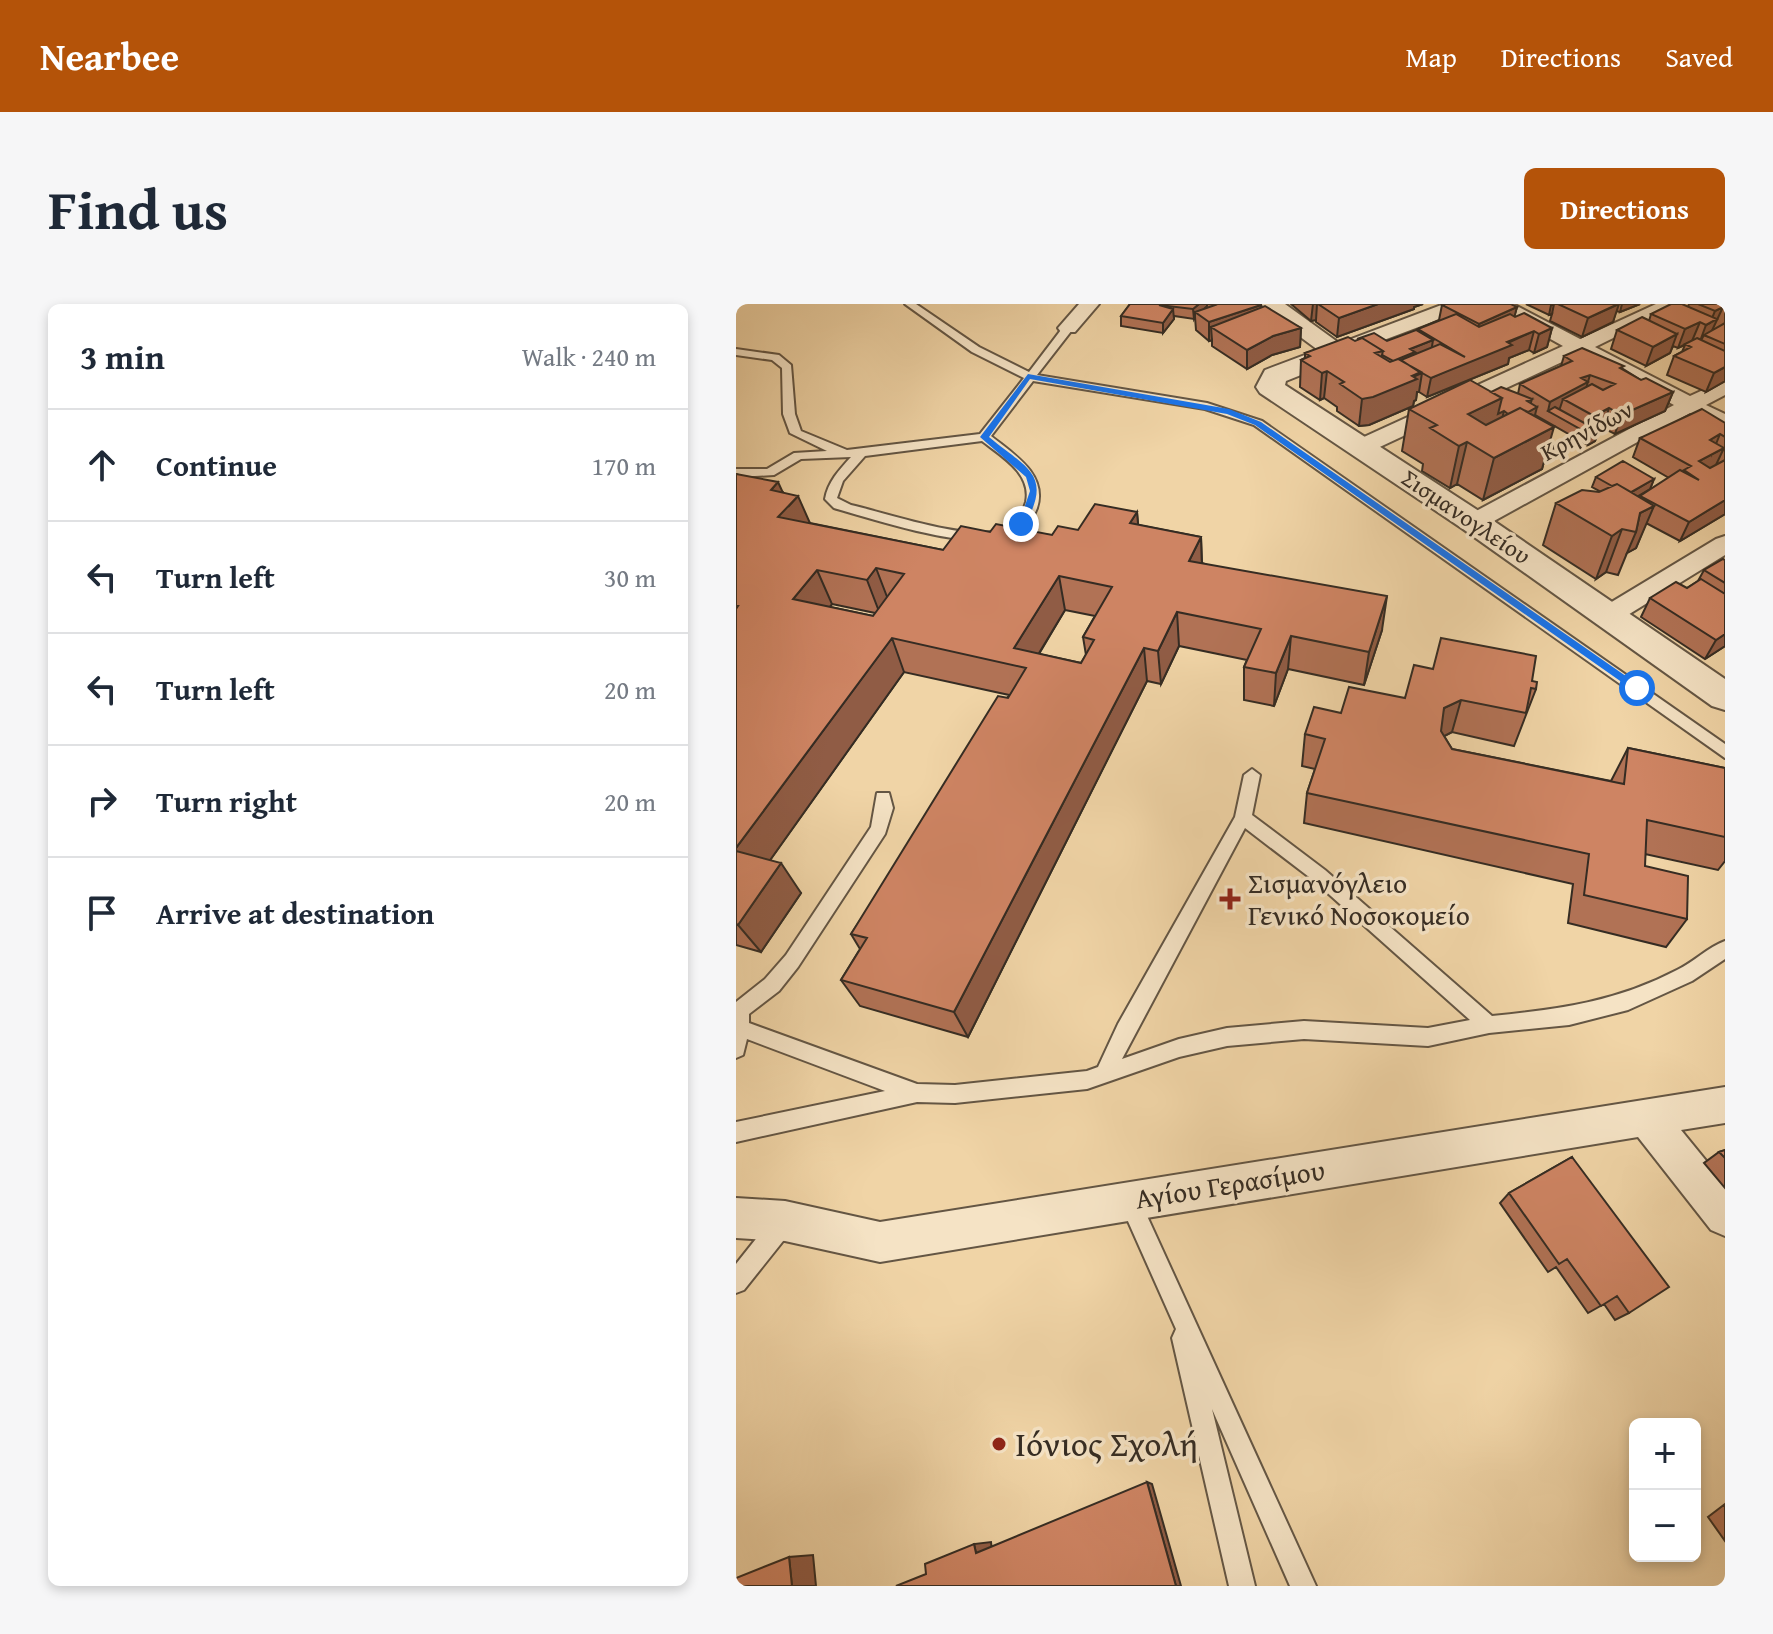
<!DOCTYPE html>
<html lang="en">
<head>
<meta charset="utf-8">
<style>
	:root { --surface:#fff; --page:#f6f6f7; --text:#1f2937; --muted:#747a83; --line:#e0e1e3; --accent:#b45309 }
	body { margin:0; font-family:"Gentium Book Plus",serif; background:var(--page); color:var(--text) }
	.controls { position:absolute; right:24px; bottom:24px; display:grid; overflow:hidden; border-radius:12px; box-shadow:0 4px 12px #0003 }
	.controls button { width:72px; height:72px; display:grid; place-items:center; padding:0; border:0; border-bottom:2px solid var(--line); background:var(--surface); color:var(--text); font:40px sans-serif }
	.stop { position:absolute; width:24px; height:24px; margin:-18px; border:6px solid #1a73e8; border-radius:50%; background:#fff }
	.stop.end { background:#1a73e8; border-color:#fff; box-shadow:0 2px 8px #0008 }
	.list { margin:0; padding:0; list-style:none }
	h2 { display:flex; justify-content:space-between; align-items:center; height:104px; margin:0; padding:0 32px; font-size:34px }
	h2 small { font-size:26px; font-weight:400; color:var(--muted) }
	.list li { display:grid; grid-template-columns:52px 1fr auto; gap:24px; align-items:center; box-sizing:border-box; height:112px; padding:0 32px; border-top:2px solid var(--line) }
	.list b { display:block; font-size:30px; white-space:nowrap }
	.list em { font-size:26px; font-style:normal; color:var(--muted) }
	.icon { flex:none; width:44px; height:44px; fill:none; stroke:currentColor; stroke-width:2; stroke-linecap:round; stroke-linejoin:round }
	.map { position:relative; flex:none; width:989px; height:1282px; overflow:hidden; border-radius:12px }
	header { display:flex; align-items:center; gap:48px; box-sizing:border-box; height:112px; padding:0 40px; background:var(--accent); color:#fff }
	header strong { font-size:38px }
	nav { display:flex; gap:44px; margin-inline-start:auto; font-size:28px }
	.intro { display:flex; align-items:center; justify-content:space-between; box-sizing:border-box; height:192px; padding:0 48px }
	h1 { margin:0; font-size:56px }
	.button { padding:20px 36px; border-radius:12px; background:var(--accent); color:#fff; font-size:28px; font-weight:700 }
	main { display:flex; gap:48px; padding:0 48px }
	aside { flex:1; background:var(--surface); border-radius:12px; box-shadow:0 4px 12px #0003 }
	.map>svg:first-child { display:block }
</style>
</head>
<body>
<header>
<strong>Nearbee</strong>
<nav><a>Map</a><a>Directions</a><a>Saved</a></nav>
</header>
<div class="intro"><h1>Find us</h1><a class="button">Directions</a></div>
<main>
<aside>
<h2>3 min<small>Walk · 240 m</small></h2>
<ul class="list">
<li><svg class="icon" aria-label="ahead" viewBox="0 0 24 24"><path d="M12 20V5M6 11l6-6 6 6"/></svg><div><b>Continue</b></div><em>170 m</em></li>
<li><svg class="icon" aria-label="left" viewBox="0 0 24 24"><path d="M17 20v-9H6M10 6l-5 5 5 5"/></svg><div><b>Turn left</b></div><em>30 m</em></li>
<li><svg class="icon" aria-label="left" viewBox="0 0 24 24"><path d="M17 20v-9H6M10 6l-5 5 5 5"/></svg><div><b>Turn left</b></div><em>20 m</em></li>
<li><svg class="icon" aria-label="right" viewBox="0 0 24 24"><path d="M7 20v-9h11M14 6l5 5-5 5"/></svg><div><b>Turn right</b></div><em>20 m</em></li>
<li><svg class="icon" aria-label="arrive" viewBox="0 0 24 24"><path d="M6 21V4h12l-3 4 3 4H6"/></svg><div><b>Arrive at destination</b></div></li>
</ul>
</aside>
<div class="map">
<svg width="989" height="1282" viewBox="0 0 989 1282">
	<rect width="100%" height="100%" fill="#f0d4a6"/>
	<filter id="stains"><feTurbulence type="fractalNoise" baseFrequency=".0025" numOctaves="4"/><feColorMatrix values="0 0 0 0 .2 0 0 0 0 .09 0 0 0 0 .02 0 0 0 .5 -.17"/></filter>
	<radialGradient id="worn" r=".72"><stop offset=".6" stop-color="#630" stop-opacity="0"/><stop offset="1" stop-color="#630" stop-opacity=".3"/></radialGradient>
	<g fill="none" stroke-linecap="round" stroke-linejoin="round">
		<g stroke="#645644" stroke-width="4">
			<path id="service" d="M169,0H180L243,43L293,68L328,22H336V26L301,71L471,99L526,117L989,440V454L518,121L469,105L297,77L255,132C277,150 312,170 301,204C295,221 277,233 259,236C221,242 136,215 98,204L89,195C92,178 103,166 115,153L65,155L38,171L0,173V165H31L58,149L91,147L54,129L47,110L46,64L36,56L0,51V45L43,51L55,61L59,110L65,127L111,146L244,130L288,74L236,48ZM246,137C265,152 296,169 290,198C286,212 276,223 261,227C229,236 150,209 115,201L101,194L107,177L129,152Z
				M516,465L524,471L516,511L589,566L756,712C824,705 880,698 941,666C958,658 972,643 989,637V655L956,677L892,706L833,721L753,729L692,742L568,735L491,742L443,753L351,785L219,799L181,798L0,838V818L149,787L11,735L7,751L0,754V698L29,675L50,651L135,523L141,489H153L157,504L149,530L62,663L43,687L13,710V719L181,780L219,781L351,767L362,763L382,720L499,513L508,471ZM509,524L577,576L734,716L692,724L568,717L491,724L443,735L386,755Z
				M394,886L401,890L580,1282H554L476,1105L519,1282H493L436,1034L440,1025L383,897L387,890Z
				M47,908L55,911L58,919L55,927L8,986L0,989V960L39,911Z"/>
		</g>
		<g stroke="#645644" stroke-width="4">
			<path id="minor" d="M343,0H363L339,28H325L322,24Z
				M708,0H736L733,4L608,51H594L591,47L594,43Z
				M752,0H777L844,35L920,0H946L859,43L954,92L989,76V91L970,101L989,110V126L954,109L747,223H729L726,218L729,213L938,101L843,50L633,148H617L614,143L617,138L827,42Z
				M989,232V251L882,317L873,320L864,317L860,311L864,305L980,235Z
				M989,783V819L945,826L989,880V932L975,926L902,833L144,958L49,937L0,934V894L49,897L144,918Z"/>
		</g>
		<g stroke="#645644" stroke-width="4">
			<path id="tertiary" d="M520,0H549L614,47L610,53L550,77L549,81L749,211L989,375V406L976,402L727,225L524,89L520,83L529,66L582,46Z"/>
		</g>
		<use href="#service" fill="#f5e3c5" fill-rule="evenodd"/>
		<use href="#minor" fill="#f5e3c5" fill-rule="evenodd"/>
		<use href="#tertiary" fill="#f5e3c5" fill-rule="evenodd"/>
	</g>
	<path fill="#b17255" stroke="#352c23" stroke-width="2" fill-rule="evenodd" d="M394,0H524L525,4L565,24L564,43L536,51L511,65L476,42V36L473,37L460,26L459,13L458,15L438,12V15L427,29L385,22V12Z
		M555,0H687L678,3V5L601,33L580,18V16L575,17Z
		M790,0H904L884,8L880,7L877,18L846,33L814,17L816,10L813,11Z
		M953,0H989V77L970,88L931,71L938,52L946,48L949,41L942,44L937,42L934,49L910,62L875,45L881,26L913,17L915,10L952,3Z
		M706,1L781,3L778,13L816,24L811,43L798,49L793,46L773,54L772,60L691,93L683,88H681L680,96L678,97L677,102L633,121L623,122L601,107V103L588,94L584,96L564,83L565,56L569,54V49L619,37H651L681,27L682,25L703,16Z
		M828,52L887,65L905,76L937,88L929,107L879,130L867,124L861,126L863,127L859,137L852,141L799,111L814,137L816,150L809,154L806,165L747,196L721,180L714,184L686,167L687,160L666,147L673,105L755,88L782,90L784,80L825,62Z
		M989,119V210L944,237L910,219L900,244L891,249L882,271L870,268L860,275L807,241L820,199L865,188L856,183L860,173L918,175L914,185L902,192L904,193V192L933,174L897,153L904,134Z
		M0,170L47,188L74,219L207,246L254,228L316,231L342,226L401,208L402,221L465,233L466,259L646,326L628,381L552,365L538,402L508,396V363L511,356L443,342L425,380L411,377L232,733L124,702L105,676L124,645L115,630L273,391L168,368L34,556L65,589L25,648L0,641ZM96,300L139,309L137,312L94,303ZM329,306L359,312L347,333L350,351L345,359L303,350Z
		M989,256V342L969,355L905,313L914,294L951,284L962,277L968,266Z
		M697,365L796,377L800,385L778,442L716,428L708,432L716,445L875,477L892,444L989,464V557L982,566L909,550V562L951,615L930,643L832,619L837,580L568,519L571,489L579,465L566,462L569,430L605,409L669,394Z
		M989,846V884L968,859L983,848Z
		M836,853L893,1009L879,1016L868,1000L852,1009L820,963L812,968L764,899L773,889Z
		M989,1200V1237L972,1213Z"/>
	<path fill="#905c45" stroke="#352c23" stroke-width="2" d="M463,0H471V2L463,10L459,8V13L458,15L457,5Z
		M577,0H581L580,16L575,17Z
		M642,0H687L678,3V5L601,33L603,14Z
		M818,0L816,10L813,11L815,1Z
		M883,0L877,18L846,33L852,14Z
		M886,0H904L884,8Z
		M525,1V19L475,23L476,36L473,37V18Z
		M781,3L776,22L739,39L743,20Z
		M987,3L973,33L968,31L963,40L970,21L974,19L979,7Z
		M437,5L438,15L427,29V19Z
		M964,18L956,37L942,44L949,25Z
		M565,24L564,43L536,51L511,65V46L537,32Z
		M816,24L811,43L798,49L803,30Z
		M798,27L793,46L773,54L772,60L691,93L695,74Z
		M941,30L934,49L910,62L917,43Z
		M697,36L694,55L657,57L674,45Z
		M989,63V77L970,88L978,69Z
		M591,67L588,94L584,96L586,69Z
		M686,69L683,88H681L680,96L678,97L677,102L633,121L623,122L626,95Z
		M854,71L846,98L827,95L822,110L812,107L814,98L845,74Z
		M937,88L929,107L879,130L885,111Z
		M766,94L768,107L763,127L731,138L721,180L714,184L723,142L732,110Z
		M796,95L792,108L801,103L796,123L780,114L791,97Z
		M873,104L867,124L854,130H852L858,112Z
		M818,123L812,144L819,140L816,150L809,154L806,165L747,196L758,154Z
		M863,127L859,137L852,141L855,131Z
		M984,130L976,150L974,136Z
		M988,144L979,163L960,174L963,157Z
		M918,175L914,185L887,201L891,191Z
		M42,178L53,202L62,192L77,226L42,213L35,186Z
		M989,196V210L944,237L953,218Z
		M918,202L900,244L891,249L900,228L904,209Z
		M401,208L404,242L394,219Z
		M886,225L870,268L860,275L876,232Z
		M465,233L466,267L453,257Z
		M140,264L153,298L144,310L131,276Z
		M81,266L96,300L73,329L57,295Z
		M323,272L329,306L291,369L290,364L278,344Z
		M651,292L646,326L628,381L633,348Z
		M441,308L443,342L425,380L422,347Z
		M989,330V342L969,355L980,336Z
		M555,332L552,365L538,402L540,369Z
		M156,334L168,368L20,576L0,549V544Z
		M408,344L411,377L232,733L218,708Z
		M725,396L716,428L699,437L708,404Z
		M45,559L65,589L25,648L2,621Z
		M411,1178L416,1180L445,1282H440Z
		M255,1238L256,1247L240,1249L238,1240Z
		M77,1251L80,1282H56L53,1253Z"/>
	<path fill="#ce8463" stroke="#352c23" stroke-width="2" fill-rule="evenodd" d="M394,0H463L457,5L423,1L437,5L427,19L385,12Z
		M477,0H524L525,1L473,18L459,8L479,1Z
		M582,0H642L603,14Z
		M709,0H775L781,3L743,20L706,1Z
		M822,0H882L852,14Z
		M935,0H946L981,15L970,21L964,18L949,25L915,10Z
		M962,0H989V4L987,3L979,7Z
		M529,2L565,24L537,32L511,46L475,23Z
		M788,9L816,24L803,30L798,27L771,38L776,41L695,74L686,69H685L665,56L704,40L729,53L682,25L720,10L743,23L774,10L779,13Z
		M906,13L941,30L917,43L881,26Z
		M989,19V40L968,31Z
		M680,26L697,36L674,45L679,48L657,57L646,51L647,47L626,34L621,35L638,29L651,37Z
		M612,33L619,37L626,34L647,47L639,49L654,58L662,55L685,68L676,72L681,75L637,93L626,95L604,80L608,78L591,67L586,69L565,56L574,52L569,49Z
		M961,34L989,47V63L978,69L938,52L955,43L949,40Z
		M846,44L888,62L884,64L905,76L910,74L937,88L885,111L873,104L858,112L827,95L856,80L867,86L879,80L854,71L845,74L852,78L814,98L784,80L836,57L828,52Z
		M734,76L766,94L732,110L750,121L784,104L818,123L758,154L731,138L723,142L694,124L701,121L673,105Z
		M765,83L796,95L791,97L801,103L792,108L784,104L772,110L768,107L762,110L766,94L755,88Z
		M819,103L863,127L855,131L812,107Z
		M966,105L989,119V133L984,130L974,136L988,144L963,157L974,164L989,156V196L953,218L904,192L944,166L963,176L948,166L955,162L904,134Z
		M887,157L918,175L895,188L881,180L876,182L860,173Z
		M0,170L42,178L35,186L62,192L42,213L207,246L225,222L254,228L260,220L316,231L322,222L342,226L359,200L401,208L394,219L465,233L453,257L651,292L633,348L555,332L540,369L508,363L525,325L441,308L422,347L408,344L218,708L105,676L131,634L115,630L262,392L272,394L290,364L156,334L0,544V305L2,302H0ZM140,264L168,270L137,312L57,295L81,266L131,276ZM323,272L376,283L347,333L358,336L345,359L278,344Z
		M881,180L918,202L904,209L900,228L886,225L876,232L820,199L846,186L863,188Z
		M987,255L989,256V279L968,266Z
		M965,275L989,290V330L980,336L914,294L940,278L951,284Z
		M705,334L800,352L796,377L801,378L800,385L795,384L790,409L725,396L708,404L705,427L716,445L888,480L892,444L989,464V533L911,516L909,562L952,572L951,615L848,591L853,550L571,489L589,435L569,430L578,403L605,409L613,383L669,394L678,361L697,365Z
		M0,547L45,559L2,621L0,620Z
		M989,846V854L983,848Z
		M836,853L933,983L893,1009L881,992L865,1002L831,955L823,960L773,889Z
		M411,1178L440,1282H160L190,1270L189,1260L238,1240L240,1249Z
		M53,1253L56,1282H0V1274Z"/>
	<path fill="#1a73e8" d="M292,70L493,105L525,118L907,384L897,386L519,121L491,110L294,75L253,133C290,164 318,170 288,222H282L294,187L290,173L244,133Z"/>
	<g fill="#8f2418" stroke="#f5e3c5" stroke-width="3">
		<path d="M490 583h8v8h8v8h-8v8h-8v-8h-8v-8h8z"/>
		<circle cx="263" cy="1140" r="8"/>
	</g>
	<g text-anchor="middle" stroke-width="7" stroke-linejoin="round" paint-order="stroke">
		<g font-size="24" fill="#352c23" stroke="#f5e3c5">
			<text transform="translate(851 127) rotate(-28)" y="8">Κρηνίδων</text>
			<text transform="translate(730 213) rotate(34)" y="8">Σισμανογλείου</text>
		</g>
		<g font-size="28" fill="#352c23" stroke="#f5e3c5" text-anchor="start">
			<text x="512" y="589">Σισμανόγλειο<tspan x="512" dy="32">Γενικό Νοσοκομείο</tspan></text>
		</g>
		<g font-size="28" fill="#352c23" stroke="#f5e3c5">
			<text transform="translate(494 880) rotate(-9)" y="10">Αγίου Γερασίμου</text>
		</g>
		<g font-size="34" fill="#352c23" stroke="#f5e3c5" text-anchor="start">
			<text x="279" y="1152">Ιόνιος Σχολή</text>
		</g>
	</g>
	<rect width="100%" height="100%" filter="url(#stains)"/>
	<rect width="100%" height="100%" fill="url(#worn)"/>
</svg>
<div class="controls">
<button>+</button>
<button>−</button>
</div>
<div class="stop" style="left:901px;top:384px"></div>
<div class="stop end" style="left:285px;top:220px"></div>
</div>
</main>
</body>
</html>
